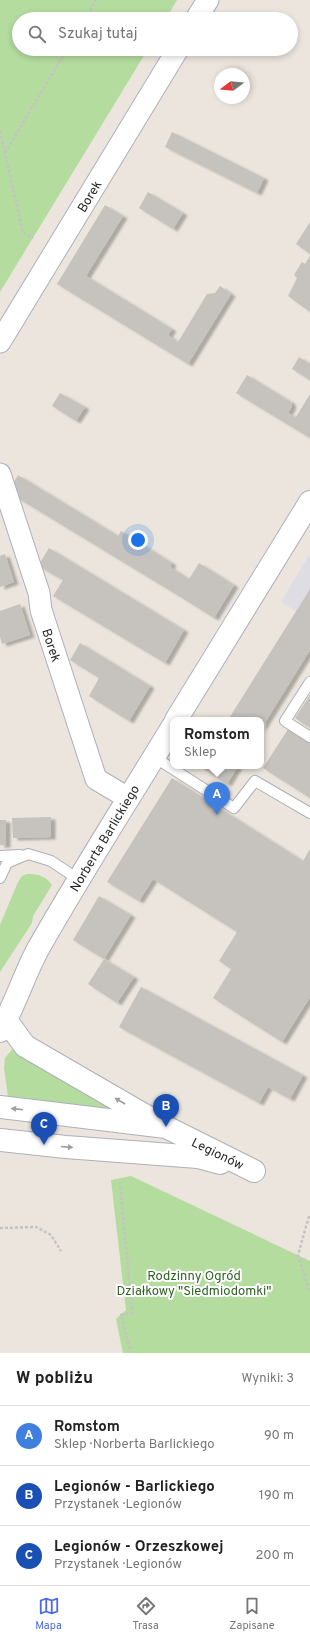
<!DOCTYPE html>
<html lang="pl">
<head>
<meta charset="utf-8">
<style>
	:root { --surface:#fff; --page:#f2f2f2; --text:#222; --muted:#767676; --line:#e0e0e0; --accent:#4c6ae9 }
	body { margin:0; font-family:Overpass,sans-serif; background:var(--page); color:var(--text) }
	.compass { position:absolute; left:214px; top:68px; width:36px; height:36px; border-radius:50%; background:var(--surface); box-shadow:0 2px 6px #0003; rotate:254deg }
	.you { position:absolute; left:138px; top:540px; width:14px; height:14px; margin:-10px; border:3px solid #fff; border-radius:50%; background:#1a73e8; box-shadow:0 0 0 6px #1a73e833 }
	.badge { display:grid; place-items:center; width:26px; height:26px; border-radius:50%; background:var(--accent); color:#fff; font-size:13px; font-weight:700 }
	.pin { position:absolute; translate:-50% -33px; filter:drop-shadow(0 1px 2px #0008) }
	.pin::after { content:''; position:absolute; top:21px; width:14px; height:12px; background:inherit; clip-path:polygon(0 0,100% 0,50% 100%) }
	.popup { position:absolute; left:170px; top:717px; width:94px; height:52px; box-sizing:border-box; display:grid; place-content:center; border-radius:8px; background:var(--surface); filter:drop-shadow(0 1px 3px #0005); font-size:13px; white-space:nowrap; color:var(--muted) }
	.popup b { font-size:15px; color:var(--text) }
	.popup::after { content:''; position:absolute; left:50%; top:100%; margin-left:-8px; border:8px solid transparent; border-top-color:var(--surface) }
	.list { margin:0; padding:0; list-style:none }
	h2 { display:flex; justify-content:space-between; align-items:center; height:52px; margin:0; padding:0 16px; font-size:17px }
	h2 small { font-size:13px; font-weight:400; color:var(--muted) }
	.list li { display:grid; grid-template-columns:26px 1fr auto; gap:12px; align-items:center; box-sizing:border-box; height:60px; padding:0 16px; border-top:1px solid var(--line) }
	.list b { display:block; font-size:15px; white-space:nowrap }
	.list p { margin:0; font-size:13px; white-space:nowrap; color:var(--muted) }
	.list em { font-size:13px; font-style:normal; color:var(--muted) }
	.icon { flex:none; width:22px; height:22px; fill:none; stroke:currentColor; stroke-width:2; stroke-linecap:round; stroke-linejoin:round }
	.map { position:relative; flex:none; width:310px; height:1353px; overflow:hidden }
	.search { position:absolute; background:var(--surface); box-shadow:0 2px 6px #0003; left:12px; right:12px; top:12px; height:44px; display:flex; align-items:center; gap:10px; box-sizing:border-box; padding:0 14px; border-radius:22px; color:var(--muted); font-size:15px }
	.sheet { height:232px; background:var(--surface) }
	nav { display:flex; justify-content:space-around; align-items:center; box-sizing:border-box; height:56px; border-top:1px solid var(--line); background:var(--surface); font-size:11px; color:var(--muted) }
	nav a { display:grid; justify-items:center; gap:2px }
	nav .on { color:var(--accent) }
	.map>svg:first-child { display:block }
</style>
</head>
<body>
<div class="map">
<svg width="310" height="1353" viewBox="0 0 310 1353">
	<defs>
		<filter id="shadow"><feDropShadow dx="4.5" dy="2.5" stdDeviation="1" flood-color="#0004"/></filter>
	</defs>
	<rect width="100%" height="100%" fill="#ebe5dd"/>
	<path fill="#dfdde4" d="M310,553V589L296,611L281,602Z"/>
	<path fill="#b4dc9f" d="M0,0H177L166,19H19V49H148L0,292Z
		M27,874C38,874 46,876 52,885L33,916L32,923L0,972V925L18,882L22,876Z
		M15,1046L114,1110L8,1097L4,1068L5,1058Z
		M131,1176L310,1261V1353H123L116,1319L126,1310L111,1180Z"/>
	<path fill="#c6c2bd" filter="url(#shadow)" d="M172,132L264,178L257,193L165,147Z
		M148,192L183,213L173,229L139,208Z
		M105,205L123,216L86,276L172,329L168,335L178,342L207,294L215,293L220,286L231,294L188,364L57,284Z
		M310,222V254L296,244Z
		M310,256V312L288,296L297,278L294,275L302,262L305,264Z
		M299,357L310,364V380L292,369Z
		M247,375L291,402L292,406L288,413L296,417L310,394V438L236,393Z
		M60,393L85,407L76,421L52,406Z
		M18,475L118,536L121,531L172,563L170,567L189,579L199,563L234,585L214,618L179,596L16,497L12,485Z
		M49,548L184,630L165,663L53,596L63,580L38,566Z
		M5,554L14,582L0,587V556Z
		M310,589V650L261,729V720H228Z
		M20,604L30,635L2,644L0,637V611Z
		M80,643L150,686L129,721L89,696L99,678L70,660Z
		M310,695V728L295,718Z
		M290,726L310,739V798L263,768Z
		M199,766H238L227,784Z
		M172,778L303,861L310,849V997L282,1042L213,998L231,969L219,961L237,932L153,879L139,901L107,882Z
		M51,817V837L13,838L12,818Z
		M0,820H6V845H0Z
		M99,896L131,915L104,959L73,940Z
		M104,959L134,977L117,1003L88,984Z
		M141,987L303,1075L290,1099L268,1087L259,1103L119,1027Z"/>
	<g fill="none" stroke-linecap="round" stroke-linejoin="round">
		<g stroke="#aeb0b9" stroke-width="12">
			<path id="lane" d="M310,682L285,721L310,737
				M154,757L234,808L255,781L310,813
				M0,856L20,855
				M0,878L7,863L28,854L51,861L78,879"/>
		</g>
		<g stroke="#aeb0b9" stroke-width="23">
			<path id="street" d="M196,19L208,0
				M0,342L178,49
				M0,474L39,593L41,610L96,779L128,798"/>
		</g>
		<g stroke="#aeb0b9" stroke-width="24">
			<path id="secondary" d="M176,720L310,502
				M6,1020L25,1046L158,1123
				M0,1031C15,1005 24,975 38,949C81,873 128,800 173,726
				M0,1107L166,1127L254,1171
				M0,1140L66,1147L198,1157L220,1163"/>
		</g>
		<path stroke="#c3c3c3" stroke-width="2.5" stroke-dasharray="3 2" stroke-linecap="butt" d="M85,19L96,0
			M0,131L23,233L33,238
			M5,153L67,49
			M120,1182L132,1313L121,1315L131,1353
			M309,1216L298,1255L310,1293
			M0,1228L36,1227L51,1235L61,1251"/>
		<use href="#lane" stroke="#fff" stroke-width="10"/>
		<use href="#street" stroke="#fff" stroke-width="21"/>
		<use href="#secondary" stroke="#fff" stroke-width="22"/>
	</g>
	<defs><path id="oneway-solid" d="M-6-.8H1V-3.2L6.5 0L1 3.2V.8H-6Z"/></defs>
	<g fill="#9f9f9f">
		<use href="#oneway-solid" transform="translate(120 1101) rotate(-150)"/>
		<use href="#oneway-solid" transform="translate(17 1109) rotate(-173)"/>
		<use href="#oneway-solid" transform="translate(67 1147) rotate(5)"/>
	</g>
	<g text-anchor="middle" stroke-width="4" stroke-linejoin="round" paint-order="stroke">
		<g font-size="13" fill="#2a2a2a" stroke="#fff">
			<text transform="translate(89 196) rotate(-59)" y="5">Borek</text>
			<text transform="translate(52 645) rotate(72)" y="5">Borek</text>
			<text transform="translate(104 838) rotate(-59)" y="5">Norberta Barlickiego</text>
			<text transform="translate(218 1153) rotate(26)" y="5">Legionów</text>
		</g>
		<g font-size="13" fill="#2e6121" stroke="#fff">
			<text x="194" y="1280">Rodzinny Ogród<tspan x="194" dy="15">Działkowy "Siedmiodomki"</tspan></text>
		</g>
	</g>
</svg>
<svg class="compass" viewBox="-18 -18 36 36"><path d="M0-13l5 13h-10z" fill="#e53935"/><path d="M0 13l5-13h-10z" fill="#767676"/></svg>
<div class="you"></div>
<div class="pin badge" style="left:217px;top:815px;background:#3f7fe0">A</div>
<div class="popup"><b>Romstom</b>Sklep</div>
<div class="pin badge" style="left:166px;top:1127px;background:#1a4fb4">B</div>
<div class="pin badge" style="left:44px;top:1145px;background:#1a4fb4">C</div>
<div class="search"><svg class="icon" aria-label="search" viewBox="0 0 24 24"><circle cx="10" cy="10" r="6"/><path d="M15 15l6 6"/></svg>Szukaj tutaj</div>
</div>
<section class="sheet">
<h2>W pobliżu<small>Wyniki: 3</small></h2>
<ul class="list">
<li><span class="badge" style="background:#3f7fe0">A</span><div><b>Romstom</b><p>Sklep · Norberta Barlickiego</p></div><em>90 m</em></li>
<li><span class="badge" style="background:#1a4fb4">B</span><div><b>Legionów - Barlickiego</b><p>Przystanek · Legionów</p></div><em>190 m</em></li>
<li><span class="badge" style="background:#1a4fb4">C</span><div><b>Legionów - Orzeszkowej</b><p>Przystanek · Legionów</p></div><em>200 m</em></li>
</ul>
</section>
<nav>
<a class="on"><svg class="icon" aria-label="map" viewBox="0 0 24 24"><path d="M3 6l6-2 6 2 6-2v14l-6 2-6-2-6 2zM9 4v14M15 6v14"/></svg>Mapa</a>
<a><svg class="icon" aria-label="directions" viewBox="0 0 24 24"><path d="M12 3l9 9-9 9-9-9zM9 14v-3h6M13 9l2 2-2 2"/></svg>Trasa</a>
<a><svg class="icon" aria-label="saved" viewBox="0 0 24 24"><path d="M7 4h10v16l-5-4-5 4z"/></svg>Zapisane</a>
</nav>
</body>
</html>
